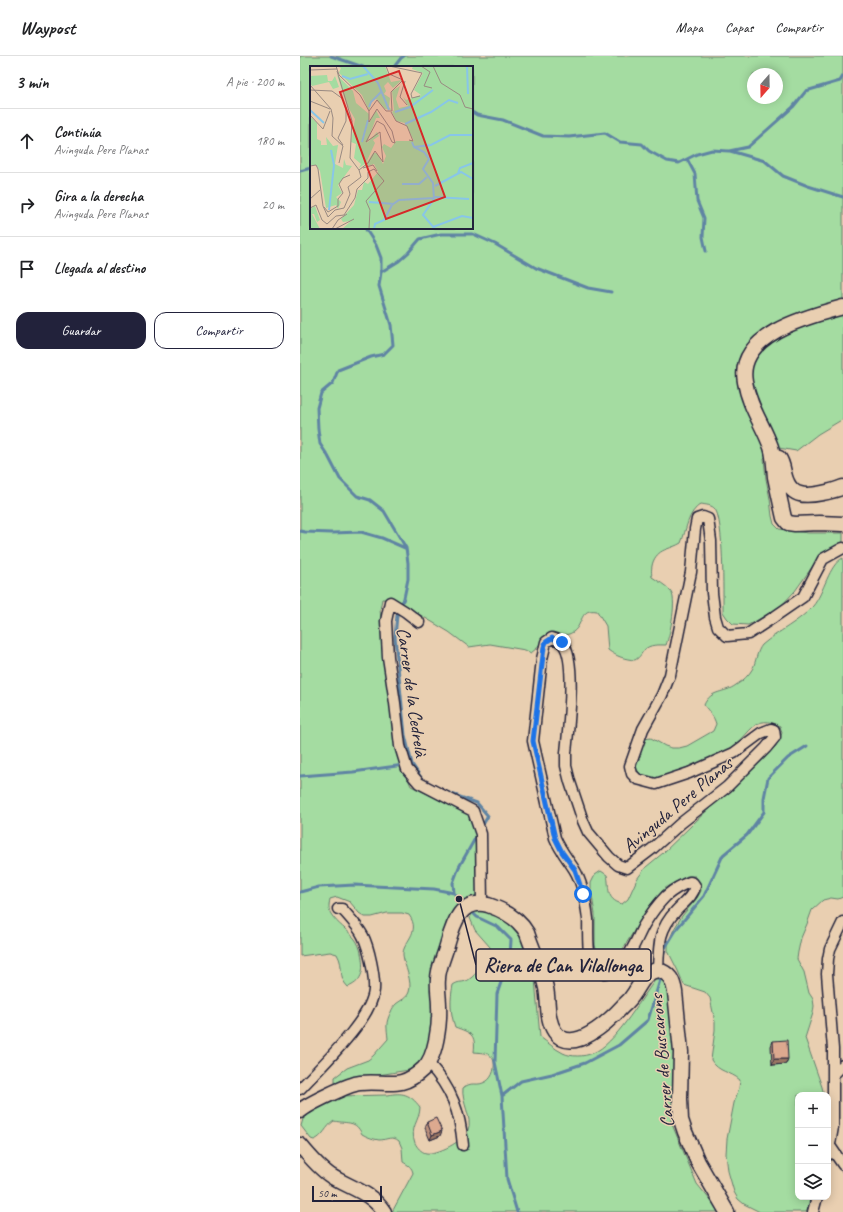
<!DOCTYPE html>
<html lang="es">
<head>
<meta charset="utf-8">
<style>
	:root { --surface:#fff; --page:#f2f2f2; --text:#202124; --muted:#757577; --line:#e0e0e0; --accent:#22223b }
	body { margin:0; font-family:Caveat,sans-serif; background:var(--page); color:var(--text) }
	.controls { position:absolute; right:12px; bottom:12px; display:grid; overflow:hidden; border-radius:8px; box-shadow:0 2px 10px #0003 }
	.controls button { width:36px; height:36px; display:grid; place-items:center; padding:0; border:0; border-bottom:1px solid var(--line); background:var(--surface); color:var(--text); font:20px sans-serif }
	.compass { position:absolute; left:447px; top:12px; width:36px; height:36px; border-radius:50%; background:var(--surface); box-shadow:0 2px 10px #0003; rotate:200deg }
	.scale { position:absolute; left:12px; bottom:10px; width:70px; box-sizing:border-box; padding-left:4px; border:2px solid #22223b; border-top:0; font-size:11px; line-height:14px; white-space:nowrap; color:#22223b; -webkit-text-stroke:3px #e9cfb1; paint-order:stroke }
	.stop { position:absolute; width:12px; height:12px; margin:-9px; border:3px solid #1a73e8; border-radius:50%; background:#fff }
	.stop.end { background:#1a73e8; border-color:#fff; box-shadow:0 1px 4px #0008 }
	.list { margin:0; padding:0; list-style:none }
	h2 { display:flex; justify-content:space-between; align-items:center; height:52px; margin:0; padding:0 16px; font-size:17px }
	h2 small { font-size:13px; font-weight:400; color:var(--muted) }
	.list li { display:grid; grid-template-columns:26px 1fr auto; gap:12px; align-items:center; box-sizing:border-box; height:64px; padding:0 16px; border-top:1px solid var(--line) }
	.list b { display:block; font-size:15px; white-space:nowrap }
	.list p { margin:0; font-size:13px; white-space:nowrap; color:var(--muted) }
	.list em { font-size:13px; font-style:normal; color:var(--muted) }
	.actions { display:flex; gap:8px; padding:12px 16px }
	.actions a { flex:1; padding:9px 0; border:1px solid var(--accent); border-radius:12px; text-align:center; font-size:14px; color:var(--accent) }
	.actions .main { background:var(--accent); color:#fff }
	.icon { flex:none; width:22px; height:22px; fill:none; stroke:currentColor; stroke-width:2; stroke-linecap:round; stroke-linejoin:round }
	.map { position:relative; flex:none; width:543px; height:1156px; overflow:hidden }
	header { display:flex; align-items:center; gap:24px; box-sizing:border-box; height:56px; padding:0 20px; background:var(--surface); border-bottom:1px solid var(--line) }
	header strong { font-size:19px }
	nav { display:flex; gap:22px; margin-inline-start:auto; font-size:14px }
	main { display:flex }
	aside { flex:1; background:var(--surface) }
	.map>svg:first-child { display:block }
</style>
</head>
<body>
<header>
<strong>Waypost</strong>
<nav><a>Mapa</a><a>Capas</a><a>Compartir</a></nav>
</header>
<main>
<aside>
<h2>3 min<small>A pie · 200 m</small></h2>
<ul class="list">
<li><svg class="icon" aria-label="ahead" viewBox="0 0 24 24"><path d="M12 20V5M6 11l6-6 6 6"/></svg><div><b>Continúa</b><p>Avinguda Pere Planas</p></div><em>180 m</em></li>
<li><svg class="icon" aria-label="right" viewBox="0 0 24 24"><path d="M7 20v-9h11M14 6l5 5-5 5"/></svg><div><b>Gira a la derecha</b><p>Avinguda Pere Planas</p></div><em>20 m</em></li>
<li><svg class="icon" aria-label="arrive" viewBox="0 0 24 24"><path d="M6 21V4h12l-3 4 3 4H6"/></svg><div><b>Llegada al destino</b></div></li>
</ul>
<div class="actions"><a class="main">Guardar</a><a>Compartir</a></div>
</aside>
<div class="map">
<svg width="543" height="1156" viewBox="0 0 543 1156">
	<rect width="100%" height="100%" fill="#e9cfb1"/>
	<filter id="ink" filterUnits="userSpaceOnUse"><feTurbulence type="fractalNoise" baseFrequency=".025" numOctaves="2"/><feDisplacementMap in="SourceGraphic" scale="8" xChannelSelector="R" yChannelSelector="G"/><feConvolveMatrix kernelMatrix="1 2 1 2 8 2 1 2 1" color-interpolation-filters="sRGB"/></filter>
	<g filter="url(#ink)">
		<path fill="#a4dca1" stroke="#637f6e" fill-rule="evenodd" d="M0,0H543V363L518,378L496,395L479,392L464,402L466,423L470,443L472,460L474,468L479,473L508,477H543V486L534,491L517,504L495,535L480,551L454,566L448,569L433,568L427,562L423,556C423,537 424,466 415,453C412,449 406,449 401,448C387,457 387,473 381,487C376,490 372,491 367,493C354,497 350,509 352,521C358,525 365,529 370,534C378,542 370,578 366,589C358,589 350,588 344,594C341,598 340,601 335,604C325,603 317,601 308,594L306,570L297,555C279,552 284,568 273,576C266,581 254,579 245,580L237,592L231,597L225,594L190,588L169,591L149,576L95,544L82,543L80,554L88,625L104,714L111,730L170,759L178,778L180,841L156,850L144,884L130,988L121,1008L115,1013L72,1020L35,1028V1021L47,1012L68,1004L73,1000L88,983C87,971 85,967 91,956C92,953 94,950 96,948C101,944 107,942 109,936C113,926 104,909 103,899C102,886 122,877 109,859L102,857H87L72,861H65L59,857L50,846L37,841L30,843C29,849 28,853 31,858C37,868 48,874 55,883C58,887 60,892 61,897C64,912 64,925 48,931C37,920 45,912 37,898L30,896L0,900ZM11,11H172V172H11ZM453,18H477V42H453Z
			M543,502V841L538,843L531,842L523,844L512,854L507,868L501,882L498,896L497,903L504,916L509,937L513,943L514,950L513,957L505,982L522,1031L524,1039H498V1141H512L509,1156H460L444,1148L438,1143L434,1136L428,1115L426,1098L427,1083L434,1047L439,1032L440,1024C430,1015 419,1017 411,1004L415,974V966L410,942L405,936L384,929L378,915L368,895V887L374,873L382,860L397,842L401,835L400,826L395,820H387L368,830L362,835L348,852L318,901L312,906L305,907L299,903L295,889V858L291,834V827L295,819L301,815L307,819C310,832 305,843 322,848L328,843L337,823L346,811L363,797L422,740L471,695L476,690L482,677L480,670C473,667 467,664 459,667C450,671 442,685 432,692C415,704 394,711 374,717C368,719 362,722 356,723C346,725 335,716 335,706C335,699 341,690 344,683L351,682L365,690L372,692H379L387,690L413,675L416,668C414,660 409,656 404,649C411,633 424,638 436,629C443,625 449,619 453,612C456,605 457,595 462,589C478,575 499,566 513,550C524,537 529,508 543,502Z
			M180,852L206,863L224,886L235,923L240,981C247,986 255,993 263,997C271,1001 284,1001 293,997C315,988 339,946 353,927L358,921L370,926L376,995L371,1066L397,1128L420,1156H92L113,1117C112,1111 108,1109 103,1106L102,1092L99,1085C92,1079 87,1084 79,1084C73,1083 67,1081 62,1078C55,1064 49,1068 34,1065C26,1070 23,1081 14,1084L11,1083L1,1070L3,1063L15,1053L39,1040L87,1039C103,1036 110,1038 120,1051C120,1065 109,1071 115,1087C117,1091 121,1096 126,1097C137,1099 164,1085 168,1074C173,1062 161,1046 163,1032C172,1025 175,1030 183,1027C192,1024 195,1014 194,1006C192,996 182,997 174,996C176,978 171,977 155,971C150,956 150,944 153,929C159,925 160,927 166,925C171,924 184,909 187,904C189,900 190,896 190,891L175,874L170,862L174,854Z"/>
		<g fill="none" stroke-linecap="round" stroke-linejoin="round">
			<path stroke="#5f84a3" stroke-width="3" d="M31,0L63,11
				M94,11L101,2L104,0
				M172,56L177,59L203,64L243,80L269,81L305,77L320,86L342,88L349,95L367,105L379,107L397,98L412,94L429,95L448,91L493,51L506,35L540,25L543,20
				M430,95L465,105L483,120L508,130L543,141
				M387,103L395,118L397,145L404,162L403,181L406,195
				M0,115L11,112
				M65,172L76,189L81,202V216L79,230L91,269L93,289L84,298L71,301L38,314L33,327L21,337L17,352L18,373L20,388L28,400L40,423L57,440L70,444L84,455L106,492L108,507V523L104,542L97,559L95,581L105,679L112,708L122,723
				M81,216L99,205L108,197L120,183L141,178H173L195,188L236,212L288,232L311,236
				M0,475L5,476L32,477L61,476L82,482L105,492
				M0,720L53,716L104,709
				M146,736L177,747L188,760L181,772
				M0,836L19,831L54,829L134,833L154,837
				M165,849L154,837L153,827L159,811L177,779
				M170,854L177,861L198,871L211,884L210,900L197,938L195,1006L202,1040L207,1123L217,1156
				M363,899L365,892L378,871L389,858L404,840L423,799L447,779L464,756V742L468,722L488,702L507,690
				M202,1040L221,1025L252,1018L285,1007L319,989L348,964L360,924V919"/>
			<g stroke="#22223b" stroke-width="13">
				<path id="street" d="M119,566L106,556L90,546L86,565L88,601L95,647L100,690L107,713L119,727L173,755L181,778L182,848
					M358,914C359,890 358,874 376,855C383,847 393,841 395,830L393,827L390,826C381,829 373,834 366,840C358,848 350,859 344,869C335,885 325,918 303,917C284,916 289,875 288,863C286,847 283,827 274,813C267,802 260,794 255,782L233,685L242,603L246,586L252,582C256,583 260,585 263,588C277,604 268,675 266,697V710L270,726L283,765L288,776L309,801L318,809L327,812L352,793L381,767L427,731L466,692L475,681L474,674L471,673L461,677L434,697L389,717L356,728L337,723L332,718L330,710L343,673L362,639L370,619L391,516L395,473L397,463L403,461L408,463L411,485L412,537L415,561L418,571L427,580L448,578L474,561L503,541L523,503L543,492
					M129,1008C152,1033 160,1056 163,1089
					M533,1019L543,1009
					M0,1033C20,1011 72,963 74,934C75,920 69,892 63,880C58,870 49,861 42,853H38
					M530,1090L543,1109
					M528,1099L533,1071V993L527,918L528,903L530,893L543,866
					M513,1156L517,1141"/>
			</g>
			<g stroke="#22223b" stroke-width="17">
				<path id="secondary" d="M543,251C509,260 436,278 445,326C449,350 463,369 471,391C474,400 474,411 475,421C478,435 481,449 484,462L488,467L495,468L519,467L543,468
					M479,402C484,409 483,418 487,426C489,431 494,437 500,438C510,441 534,435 543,431
					M0,1055C8,1048 49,1028 60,1027C87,1024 100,1035 123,1013C136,1002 140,967 139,950C139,941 137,932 138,923C138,913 143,903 146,893C152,873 158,841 188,849C203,854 219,863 227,877C233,895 242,913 246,932C249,947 246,963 255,976C272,1001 310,964 323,950C328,946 332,941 335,936C341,927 346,915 358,914C370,917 373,925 375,936L381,996L380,1043L381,1064L385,1076L398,1106L427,1156
					M0,1089C9,1100 19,1112 31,1120C50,1132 71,1136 84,1156"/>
			</g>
			<use href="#street" stroke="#e9cfb1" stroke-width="10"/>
			<use href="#secondary" stroke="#e9cfb1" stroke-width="14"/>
		</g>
		<path fill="#bd917b" stroke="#22223b" d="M473,985L486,1008L472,1009L471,990Z
			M127,1066L140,1080L130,1084L125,1072Z"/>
		<path fill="#9a7664" stroke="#22223b" d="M474,1003H488L486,1008L472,1009Z
			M142,1075L140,1080L130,1084L132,1079Z"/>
		<path fill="#dca98f" stroke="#22223b" d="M487,984L488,1003H474L473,985Z
			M136,1062L142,1075L132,1079L127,1066Z"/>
	</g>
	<g fill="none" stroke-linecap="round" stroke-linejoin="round" filter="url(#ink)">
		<path stroke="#1a73e8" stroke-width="5" d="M262,586L252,582L246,586L244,591L233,685L255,782L262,796L275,814L283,838"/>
	</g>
	<g text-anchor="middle" stroke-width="3" stroke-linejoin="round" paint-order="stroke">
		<g font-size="19" fill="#22223b" stroke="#e9cfb1">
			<text transform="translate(113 636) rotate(82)" y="7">Carrer de la Cedrelà</text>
			<text transform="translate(377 748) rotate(-40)" y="7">Avinguda Pere Planas</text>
			<text transform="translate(361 1005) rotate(-95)" y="7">Carrer de Buscarons</text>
		</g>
	</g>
	<g transform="translate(10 10)">
		<rect width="163" height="163" fill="#e9cfb1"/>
		<path d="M27,0H75L81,16L92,14L83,22L78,16L74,20L76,25L74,28L80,32L79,41L82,44L75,43L66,33L62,35L59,45L52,29L29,7L31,2ZM103,0H163V163H32L41,155L33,156L31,153L44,139L48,124H52L54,116L58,118L68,106L64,98L54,101L63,87H67L73,98L76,90L72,81L74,78L81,82L86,75H104L95,57L86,55L82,46L84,44L82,25L90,20L86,33L89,42L98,40L93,31L96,34L111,29L104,24L113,7L102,3ZM17,9L18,15H22L25,10L29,21L23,23L19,16L2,20L0,17V10ZM27,9L43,25L46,37L59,48V57L66,44L70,52H66L57,77L67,66L69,70L63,74L65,77L56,97L49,102L51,98L44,92L46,78L41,76L45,53L37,39ZM0,50L7,57V73L11,75V79H17L16,71L23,80L28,79L25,98L33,102L34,93L36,99L42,100L28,119L32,127L26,131L31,136L28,143L26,139L16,142L10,105L6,99H0ZM5,140L10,154L7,156L4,148H2L10,163H0V143Z" fill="#a4dca1"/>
		<path fill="none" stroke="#88c6e8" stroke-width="2" d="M53,0L68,17L79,44M157,0L158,28M32,10L40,13L58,8M59,41L61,36L71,26M0,44L14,57M85,46L100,41L123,24M95,58L121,46L139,34L148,37M52,76L58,54M102,76L104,81L114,86L119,93L113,103L123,117L124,133L113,149L125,163M104,81L121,79L140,69H163M148,107L150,102L163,97M92,118H109L117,111M125,120L151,106L163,113M125,131L159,133M59,136L84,138M19,144L24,99L21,84M123,161L152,150L163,152M64,163L65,158L74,154L82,139L89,134L124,132"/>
		<path fill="none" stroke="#998a82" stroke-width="1" d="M26,0L29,9L50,29L59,45M76,0L79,8L93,14L81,26M79,0L112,7L101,28L102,32L110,30M111,0L120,6L114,20L122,22M123,0L131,17L150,29L155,41L163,43M0,4L27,3M27,5L42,55L40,92L49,104M95,15L90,31L97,39M0,19L21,43L23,52L22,70L33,80M0,24L22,25L33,33M0,35L20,43M59,45L67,34L76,45H82L81,26M81,46L86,55L97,60L103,75L99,74M0,49L13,63L20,45M33,79L28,72L36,55V41M29,97L33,80M0,100L6,99L8,103L13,140L18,151L25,144L34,142L40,128L38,121L51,111L49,104M53,102L63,99L67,105M49,104L58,97L65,85L73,96L70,66L56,76L67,55L74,59L82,76L85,77L82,65L67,43L59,56V45M0,133L10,124M14,141L18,146L28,140V133L33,127L29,118L33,112L40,109M0,142L6,139L12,154L17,158L26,150L34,149L45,132L47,123L58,112V106L64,103L74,115L56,135L60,144L59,163M22,163L28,154L37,148M25,163L44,153"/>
		<path fill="#d62828" fill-opacity="0.15" stroke="#d62828" stroke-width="2" d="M89,5L135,131L76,153L30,26Z"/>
		<rect width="163" height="163" fill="none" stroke="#22223b" stroke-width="2"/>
	</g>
	<path fill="none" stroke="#22223b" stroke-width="1.5" d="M159 843L176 909"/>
	<circle fill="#22223b" stroke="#e9cfb1" stroke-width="1.5" cx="159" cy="843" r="4"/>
	<rect fill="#e9cfb1" stroke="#22223b" stroke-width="1.5" x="176" y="893" width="175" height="32" rx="4"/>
	<g font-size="20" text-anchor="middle" font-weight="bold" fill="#22223b">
		<text x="263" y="916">Riera de Can Vilallonga</text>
	</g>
</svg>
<div class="controls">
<button>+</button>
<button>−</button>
<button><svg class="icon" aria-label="layers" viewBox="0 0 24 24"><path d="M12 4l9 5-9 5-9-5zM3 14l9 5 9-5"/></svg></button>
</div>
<svg class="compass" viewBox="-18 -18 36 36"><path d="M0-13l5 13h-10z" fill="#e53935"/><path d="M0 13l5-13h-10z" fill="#757577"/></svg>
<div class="scale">50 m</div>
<div class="stop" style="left:283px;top:838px"></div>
<div class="stop end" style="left:262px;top:586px"></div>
</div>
</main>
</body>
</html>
